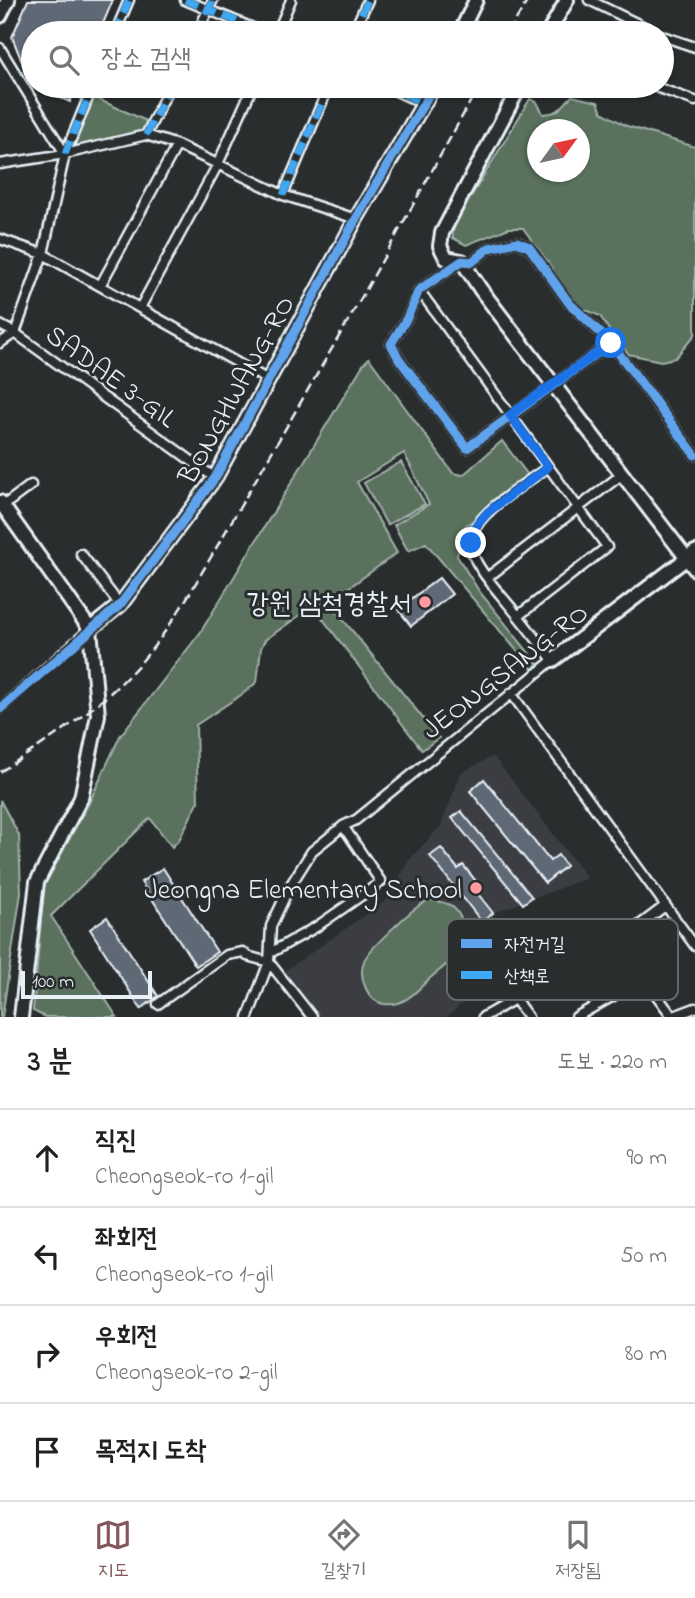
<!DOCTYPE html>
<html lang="ko">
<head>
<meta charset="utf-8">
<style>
	:root { --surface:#fff; --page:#f6f6f6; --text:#202124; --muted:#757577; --line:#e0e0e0; --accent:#84575d }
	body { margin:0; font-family:"Indie Flower","Poor Story",sans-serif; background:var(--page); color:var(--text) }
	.compass { position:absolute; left:527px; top:119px; width:63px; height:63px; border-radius:50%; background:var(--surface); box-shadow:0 2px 5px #0004; rotate:57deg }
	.scale { position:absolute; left:21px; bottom:18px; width:131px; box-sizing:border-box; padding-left:7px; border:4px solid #e8f1f8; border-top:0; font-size:19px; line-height:24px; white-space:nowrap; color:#e8f1f8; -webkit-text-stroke:5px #2a2d2e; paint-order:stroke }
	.stop { position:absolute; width:21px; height:21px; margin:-16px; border:5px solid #1a73e8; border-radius:50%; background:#fff }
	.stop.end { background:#1a73e8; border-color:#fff; box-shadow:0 2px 7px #0008 }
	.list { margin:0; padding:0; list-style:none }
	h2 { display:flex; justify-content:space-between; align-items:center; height:91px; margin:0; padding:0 28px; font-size:30px }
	h2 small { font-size:23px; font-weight:400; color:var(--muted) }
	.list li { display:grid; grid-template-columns:46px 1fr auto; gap:21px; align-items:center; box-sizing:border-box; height:98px; padding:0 28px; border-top:2px solid var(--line) }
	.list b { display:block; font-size:26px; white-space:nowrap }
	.list p { margin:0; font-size:23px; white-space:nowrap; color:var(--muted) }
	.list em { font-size:23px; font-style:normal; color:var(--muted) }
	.icon { flex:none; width:38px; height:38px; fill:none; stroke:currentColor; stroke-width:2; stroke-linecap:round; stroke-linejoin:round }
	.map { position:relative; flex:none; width:695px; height:1017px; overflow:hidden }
	.search { position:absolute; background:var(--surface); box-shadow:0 2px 5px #0004; left:21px; right:21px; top:21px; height:77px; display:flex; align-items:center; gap:18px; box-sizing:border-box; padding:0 24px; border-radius:38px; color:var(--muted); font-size:26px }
	.sheet { height:483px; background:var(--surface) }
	nav { display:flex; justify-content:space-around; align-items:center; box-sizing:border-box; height:98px; border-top:2px solid var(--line); background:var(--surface); font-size:19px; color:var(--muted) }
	nav a { display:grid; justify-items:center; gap:4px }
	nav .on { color:var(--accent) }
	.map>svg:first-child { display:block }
</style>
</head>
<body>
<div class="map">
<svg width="695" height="1017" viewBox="0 0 695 1017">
	<rect width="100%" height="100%" fill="#2a2d2e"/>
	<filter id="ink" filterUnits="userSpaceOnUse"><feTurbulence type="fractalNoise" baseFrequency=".0143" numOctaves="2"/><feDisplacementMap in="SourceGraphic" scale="14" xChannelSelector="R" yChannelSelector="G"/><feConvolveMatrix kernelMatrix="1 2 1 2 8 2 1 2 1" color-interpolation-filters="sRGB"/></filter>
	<g filter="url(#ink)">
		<path fill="#3a3e43" d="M493,756L587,878L493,913L491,956L496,974L447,1017H315L282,973L388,899L409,860L441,826L461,773Z"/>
		<path fill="#5a715d" stroke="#a1b1aa" stroke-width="2" fill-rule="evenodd" d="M91,96L151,123L143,140L69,150Z
			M572,96L598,102L602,112L627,126L695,147V335L675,358L661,361L628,354L611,333L600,316L572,304L557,281L552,268L523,228H509L466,245L453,238L452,228L530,99L537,102L543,114C561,113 560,108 572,96ZM538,130H580V172H538Z
			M369,358L453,473L463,475L502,441L531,479L465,526L457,556L479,591L538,664L533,670L426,543L408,551L394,525L429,504L404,453L357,482L397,553L329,602L439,738L422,750L313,606L265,640L261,648L257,682L244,693L196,725L198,802L179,840L172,847L150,818L51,916L117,1017H45L33,1011L44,886L89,803L120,736L200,633L364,363Z
			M401,462L425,504L387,525L364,483Z
			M0,800L19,835L21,893L2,1017H0Z
			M430,900C436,901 444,902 450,905C468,917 465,944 453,958C446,966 437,972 429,979C417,991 404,1007 384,1004C367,1001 358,977 364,961C368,950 418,902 430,900Z"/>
		<path fill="#5e6774" stroke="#e8f1f8" stroke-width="2" d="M28,0H113L99,33H33V49L30,48L23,64L12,37Z
			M54,86H77L70,102L50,93Z
			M439,578L452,594L411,626L398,609Z
			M484,779L550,861L558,855L566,866L545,883L470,791Z
			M461,811L532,897L523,904L452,818Z
			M441,848L458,869L463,865L476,881L471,885L493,913L482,922L430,856Z
			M163,868L217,952L196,966L141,882Z
			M107,917L158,996L141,1009L90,929Z"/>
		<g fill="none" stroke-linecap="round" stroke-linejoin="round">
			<g stroke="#e8f1f8" stroke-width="13">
				<path id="street" d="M185,0L265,33
					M589,0L657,33
					M115,33L129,0
					M197,33L213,0
					M277,33L291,0
					M353,33L368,0
					M662,36L695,47
					M0,48L65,154L43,254L15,333L0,343
					M385,86L425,104
					M653,86L695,101
					M146,135L170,86
					M65,154L93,86
					M0,164L65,154L146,135L177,145L283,195L356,219
					M283,195L329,86
					M0,239L43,254L268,380
					M100,286L177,145
					M140,308L217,166L253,86
					M0,325L15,333L215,478
					M611,343L467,448L399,359L391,344L407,318L419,290L462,261L472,262L489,248L517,242L529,247L569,303L611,343L695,455
					M3,506L31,485
					M81,554L120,605
					M488,577L621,475
					M518,616C505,599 483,577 475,559C471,549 470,536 476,527C487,507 529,481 548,467
					M511,693L695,946
					M0,709L90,629
					M617,942L672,1016
					M270,953L316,927L381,882L343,826
					M269,962L312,1017
					M515,999L528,1017
					M158,1004L227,955L243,952L247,956L269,962
					M248,1017L269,962L271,926L290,886L312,851L343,826L356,820L553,660L518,616L607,547L419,290
					M483,1017L617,942L665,906
					M576,1017L645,978
					M671,1017L695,1008"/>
			</g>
			<g stroke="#e8f1f8" stroke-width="18">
				<path id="secondary" d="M0,16L8,0
					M460,33L476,0
					M548,33L567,0
					M520,86L442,233L440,246L446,258L462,261L481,290L695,569
					M0,502L90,629L98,715L81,798L37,882L21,1017
					M90,629L120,605L215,478L356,219L434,86
					M553,660L695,552"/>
			</g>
			<use href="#street" stroke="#2a2d2e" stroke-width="8"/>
			<use href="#secondary" stroke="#2a2d2e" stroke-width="12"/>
			<path stroke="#e8f1f8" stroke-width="2.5" stroke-dasharray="10 5" stroke-linecap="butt" d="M508,33L528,0
				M0,772C52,738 107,704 147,655C163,636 177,614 190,593L363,295L479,86"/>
			<path stroke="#3fa9f5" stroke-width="7" stroke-dasharray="14 7" stroke-linecap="butt" d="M185,0L265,33
				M115,33L129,0
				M197,33L213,0
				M353,33L368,0
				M385,86L425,104
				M146,135L170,86
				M65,154L93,86
				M283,195L329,86"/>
			<g stroke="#2a2d2e" stroke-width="13">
				<path id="cycleway" d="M611,343L467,448L399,359L391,344L407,318L419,290L462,261L472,262L489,248L517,242L529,247L569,303L611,343L695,455
					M0,709L120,605L215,478L356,219L434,86"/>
			</g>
			<use href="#cycleway" stroke="#60a3ed" stroke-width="9"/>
		</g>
	</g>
	<g fill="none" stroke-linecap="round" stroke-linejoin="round" filter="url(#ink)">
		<path stroke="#1a73e8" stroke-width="9" d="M471,543L475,527L488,512L548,467L510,415L611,343"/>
	</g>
	<g fill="#ff9aa2" stroke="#2a2d2e" stroke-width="2.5">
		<circle cx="425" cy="602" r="7"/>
		<circle cx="476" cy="888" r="7"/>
	</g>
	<g text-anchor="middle" stroke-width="6" stroke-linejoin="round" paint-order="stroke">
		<g font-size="28" fill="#e8f1f8" stroke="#2a2d2e">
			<text transform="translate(112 375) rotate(36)" y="10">SADAE 3-GIL</text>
			<text transform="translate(235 389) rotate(-61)" y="10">BONGHWANG-RO</text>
			<text transform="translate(504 670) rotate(-38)" y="10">JEONGSANG-RO</text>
		</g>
		<g font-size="28" fill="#e8f1f8" stroke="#2a2d2e" text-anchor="end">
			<text x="411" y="612">강원 삼척경찰서</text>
			<text x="462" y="898">Jeongna Elementary School</text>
		</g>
	</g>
	<rect x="447" y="919" width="231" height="81" rx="10" fill="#2a2d2e" stroke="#63686b" stroke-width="2"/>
	<rect x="461" y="939" width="31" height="9" fill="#60a3ed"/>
	<rect x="461" y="971" width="31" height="8" fill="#3fa9f5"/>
	<g font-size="19" fill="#e8f1f8">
		<text x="504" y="950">자전거길</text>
		<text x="504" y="982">산책로</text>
	</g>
</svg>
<svg class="compass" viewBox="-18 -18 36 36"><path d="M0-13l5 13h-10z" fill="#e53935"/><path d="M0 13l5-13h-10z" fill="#757577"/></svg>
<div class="scale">100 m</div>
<div class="stop" style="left:611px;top:343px"></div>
<div class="stop end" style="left:471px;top:543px"></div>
<div class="search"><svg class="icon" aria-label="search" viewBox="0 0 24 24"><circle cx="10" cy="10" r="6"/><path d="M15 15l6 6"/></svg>장소 검색</div>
</div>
<section class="sheet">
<h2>3 분<small>도보 · 220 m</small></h2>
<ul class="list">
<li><svg class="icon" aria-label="ahead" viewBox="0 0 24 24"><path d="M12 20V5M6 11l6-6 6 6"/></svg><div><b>직진</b><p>Cheongseok-ro 1-gil</p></div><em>90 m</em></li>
<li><svg class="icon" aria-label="left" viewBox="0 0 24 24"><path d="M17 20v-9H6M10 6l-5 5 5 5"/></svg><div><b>좌회전</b><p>Cheongseok-ro 1-gil</p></div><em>50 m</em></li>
<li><svg class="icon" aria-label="right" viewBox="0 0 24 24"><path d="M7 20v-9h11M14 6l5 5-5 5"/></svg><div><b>우회전</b><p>Cheongseok-ro 2-gil</p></div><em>80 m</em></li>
<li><svg class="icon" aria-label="arrive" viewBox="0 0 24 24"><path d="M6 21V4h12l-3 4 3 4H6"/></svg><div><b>목적지 도착</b></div></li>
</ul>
</section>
<nav>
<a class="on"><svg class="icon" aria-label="map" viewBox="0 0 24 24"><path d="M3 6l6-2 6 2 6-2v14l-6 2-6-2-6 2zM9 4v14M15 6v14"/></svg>지도</a>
<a><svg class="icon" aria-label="directions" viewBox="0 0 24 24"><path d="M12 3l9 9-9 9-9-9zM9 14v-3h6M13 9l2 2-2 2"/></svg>길찾기</a>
<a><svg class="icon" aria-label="saved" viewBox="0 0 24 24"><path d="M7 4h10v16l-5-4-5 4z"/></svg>저장됨</a>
</nav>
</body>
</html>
